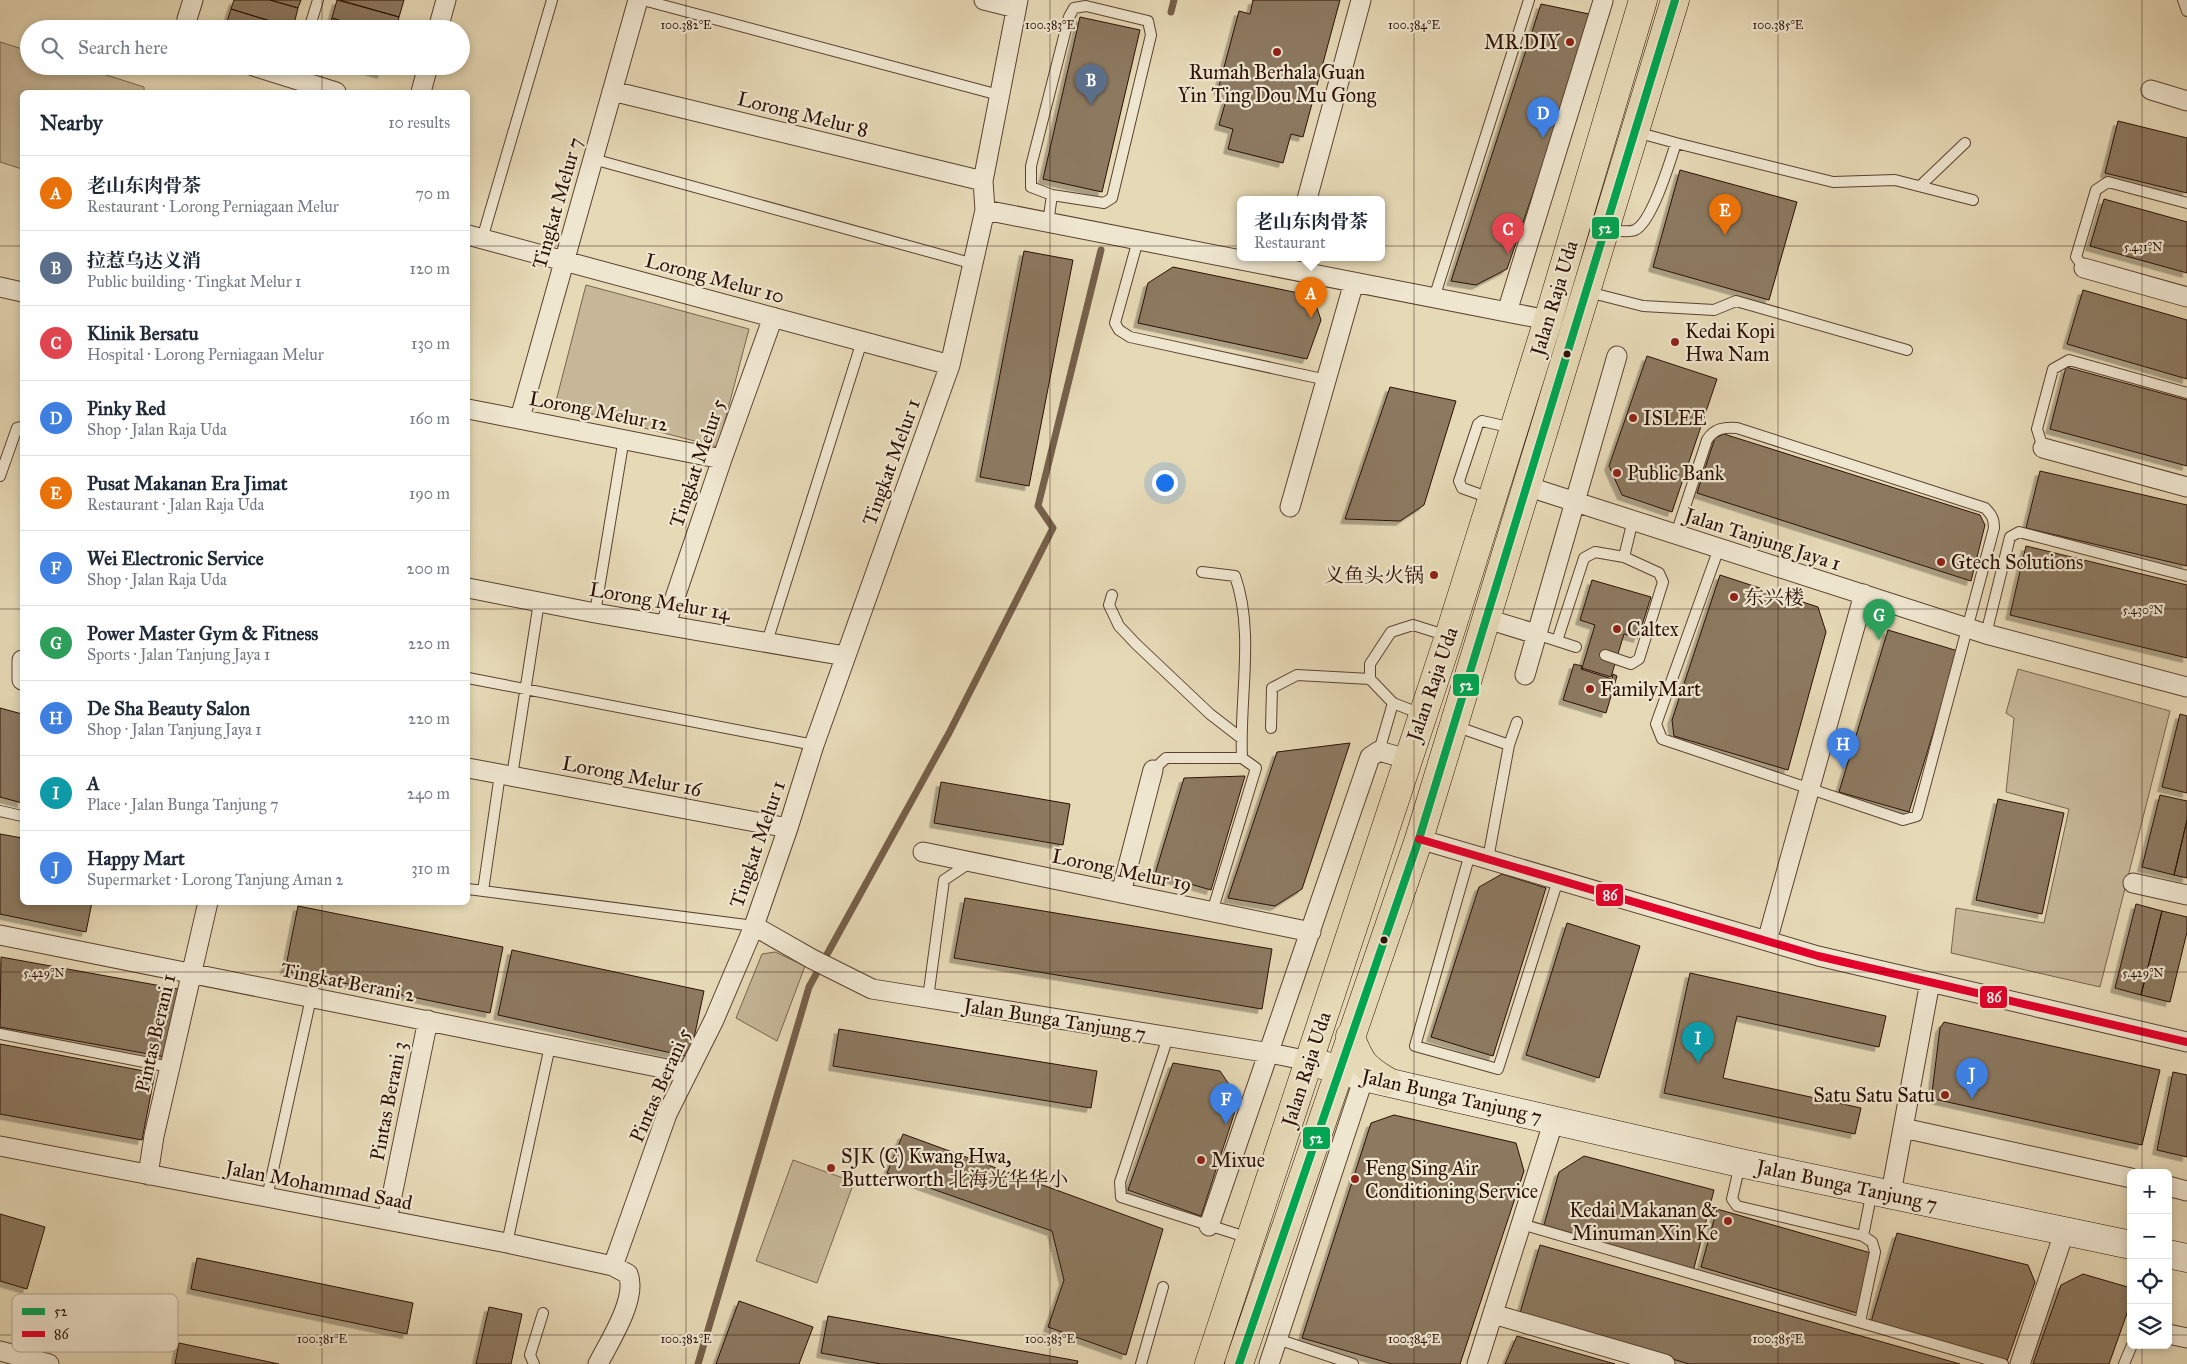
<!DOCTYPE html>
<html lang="en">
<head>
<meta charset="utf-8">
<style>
	:root { --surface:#fff; --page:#f6f6f7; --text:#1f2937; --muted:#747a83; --line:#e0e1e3; --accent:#8f2418 }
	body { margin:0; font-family:"IM FELL Great Primer","Noto Serif SC",serif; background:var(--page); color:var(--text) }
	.controls { position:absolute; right:15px; bottom:15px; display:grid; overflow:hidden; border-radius:8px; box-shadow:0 2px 8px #0003 }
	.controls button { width:45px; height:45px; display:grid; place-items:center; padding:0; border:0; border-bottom:1px solid var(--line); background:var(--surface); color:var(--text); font:25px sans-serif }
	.you { position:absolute; left:1164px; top:482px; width:18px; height:18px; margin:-12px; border:4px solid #fff; border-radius:50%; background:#1a73e8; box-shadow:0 0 0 8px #1a73e833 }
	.badge { display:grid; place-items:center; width:32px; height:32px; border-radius:50%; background:var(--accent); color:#fff; font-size:16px; font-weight:700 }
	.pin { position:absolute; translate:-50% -41px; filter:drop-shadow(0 1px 2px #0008) }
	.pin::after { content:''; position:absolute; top:26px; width:18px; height:15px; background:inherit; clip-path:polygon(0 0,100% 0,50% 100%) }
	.popup { position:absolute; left:1237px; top:196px; width:148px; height:65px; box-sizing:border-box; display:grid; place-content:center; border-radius:8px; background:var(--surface); filter:drop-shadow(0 1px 4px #0005); font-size:16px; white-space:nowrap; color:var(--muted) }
	.popup b { font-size:19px; color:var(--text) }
	.popup::after { content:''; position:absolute; left:50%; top:100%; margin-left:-10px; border:10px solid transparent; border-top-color:var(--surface) }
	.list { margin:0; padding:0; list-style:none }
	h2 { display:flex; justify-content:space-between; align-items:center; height:65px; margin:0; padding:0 20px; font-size:21px }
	h2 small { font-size:16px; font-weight:400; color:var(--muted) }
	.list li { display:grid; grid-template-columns:32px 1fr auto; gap:15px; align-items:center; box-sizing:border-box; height:75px; padding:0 20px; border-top:1px solid var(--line) }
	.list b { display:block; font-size:19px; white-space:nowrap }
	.list p { margin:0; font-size:16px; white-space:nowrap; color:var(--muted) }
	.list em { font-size:16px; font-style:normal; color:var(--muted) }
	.icon { flex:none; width:28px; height:28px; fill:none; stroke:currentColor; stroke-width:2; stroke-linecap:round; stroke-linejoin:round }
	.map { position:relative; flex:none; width:2187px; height:1364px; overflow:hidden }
	.search { position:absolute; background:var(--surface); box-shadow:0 2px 8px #0003; left:20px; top:20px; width:450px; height:55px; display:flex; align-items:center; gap:12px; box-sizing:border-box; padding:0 18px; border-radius:28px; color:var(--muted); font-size:19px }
	.panel { position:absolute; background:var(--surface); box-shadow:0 2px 8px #0003; left:20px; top:90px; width:450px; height:815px; border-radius:8px }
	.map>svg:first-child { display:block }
</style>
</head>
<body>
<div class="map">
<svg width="2187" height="1364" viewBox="0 0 2187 1364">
	<defs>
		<filter id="shadow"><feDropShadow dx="-4.5" dy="4.5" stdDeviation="0" flood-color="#0004"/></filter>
	</defs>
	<rect width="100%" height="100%" fill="#e6d9b6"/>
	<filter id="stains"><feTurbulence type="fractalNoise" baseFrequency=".004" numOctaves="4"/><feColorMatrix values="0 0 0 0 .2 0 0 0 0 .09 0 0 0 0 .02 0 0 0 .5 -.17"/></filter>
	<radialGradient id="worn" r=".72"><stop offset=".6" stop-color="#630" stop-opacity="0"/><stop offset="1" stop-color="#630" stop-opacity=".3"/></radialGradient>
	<path fill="#c6b798" stroke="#78644e" d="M0,42L29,51V66H78L144,87V92H22V169L0,162Z
		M586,285L749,329L718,447L555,405Z
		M2018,669L2170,711L2100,987L1951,953L1956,908L2044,923L2069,809L2006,792L2014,718L2006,713Z
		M775,952L805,966L777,1041L736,1018L762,954Z
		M793,1160L854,1182L817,1283L756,1261Z"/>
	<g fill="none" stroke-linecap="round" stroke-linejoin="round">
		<path stroke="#75604a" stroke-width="7" d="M1171,12L1174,0
			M698,1364L809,987L949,733L1053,528L1038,506L1101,250"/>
	</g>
	<path fill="#8c7961" stroke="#2b1004" filter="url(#shadow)" d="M234,0H270L298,8L293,28L231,9Z
		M270,0H301L298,8Z
		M337,0L399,17L396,29H367L332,18Z
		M340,0H404L399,17Z
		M1253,0H1340L1303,137L1291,134L1283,163L1228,149L1233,129L1219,125L1228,93L1218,90L1239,11L1250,14Z
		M1541,4L1594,15L1507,269L1476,285L1451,281Z
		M231,9L293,28L292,29L225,28Z
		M1080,17L1140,30L1102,192L1043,179Z
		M332,18L367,29H328Z
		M354,66H384L382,74Z
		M2118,121L2187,138V193L2105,173Z
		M1680,170L1797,202L1769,300L1653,267Z
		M2104,199L2187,222V273L2090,246Z
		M1024,251L1073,260L1029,486L980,477Z
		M1173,267L1313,296L1321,320L1307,359L1138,323L1148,283Z
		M2083,290L2187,320V379L2067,344Z
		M1647,356L1717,379L1672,512L1622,495L1609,466Z
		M2066,367L2187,400V466L2050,429Z
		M1390,387L1456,401L1424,505L1400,521L1345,519Z
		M1724,434L1980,515L1985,525L1971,581L1697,493L1715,438Z
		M2040,471L2187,505V566L2026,528Z
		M2026,546L2187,585V658L2010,615Z
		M1720,575L1818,607L1826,632L1788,770L1674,736L1672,720Z
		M1592,580L1651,597L1638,638L1624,634L1611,677L1582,668L1595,625L1580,620Z
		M1888,630L1958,651L1909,812L1839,792Z
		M1574,664L1582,666L1581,669L1612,679L1613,674L1617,676L1606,713L1563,700Z
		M0,708L22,714V803L0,797Z
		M2180,714L2187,716V793L2162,787Z
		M1350,743L1302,889L1275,906L1228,898L1277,752Z
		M1245,776L1211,890L1155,874L1184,778Z
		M941,782L1070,804L1063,845L934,823Z
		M2160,795L2187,801V820L2174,875L2142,867Z
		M1998,799L2064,813L2042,914L1976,900Z
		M2187,820V878L2174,875Z
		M0,834L22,838V902H92L86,932L0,914Z
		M1502,874L1546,888L1493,1056L1431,1037L1479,887Z
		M965,898L1272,949L1262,1009L954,958Z
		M2136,904L2162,911L2141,995L2115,988Z
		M298,906L503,947L490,1013L285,971Z
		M2162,911L2187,917V932L2170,1002L2141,995Z
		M1567,923L1640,946L1599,1078L1526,1055Z
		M512,950L704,991L690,1057L498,1015Z
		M1,957L178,989L165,1057L0,1027Z
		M1690,973L1886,1016L1879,1047L1737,1016L1723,1078L1861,1108L1855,1134L1664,1093Z
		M1944,1022L2160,1070L2142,1145L1934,1099L1932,1093L1940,1028Z
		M839,1029L1097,1071L1091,1108L833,1066Z
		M0,1044L155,1073L142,1140L0,1114Z
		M1173,1063L1220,1071L1239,1099L1201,1216L1128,1190Z
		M2173,1072L2187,1075V1157L2157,1150Z
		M1394,1115L1516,1143L1524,1171L1460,1364H1392L1302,1338L1371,1123Z
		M903,1134L1163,1229L1126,1355L1048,1327L1064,1280L1052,1231L887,1173Z
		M1584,1156L1714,1190L1693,1272L1544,1225L1559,1172Z
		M1717,1209L1871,1253L1857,1313L1701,1267Z
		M0,1214L45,1227L27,1289L0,1281Z
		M1897,1233L2028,1265L2035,1282L2007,1361L1871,1322Z
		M1540,1245L1960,1364H1689L1520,1313Z
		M197,1258L413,1303L407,1334L191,1289Z
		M2083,1274L2131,1288V1302L2109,1364H2033L2061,1285Z
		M739,1301L813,1327L799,1364H716Z
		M489,1307L522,1314L511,1364H476Z
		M828,1316L1078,1361L1077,1364H881L821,1353Z
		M1517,1336L1615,1364H1505Z
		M179,1343L279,1364H175Z"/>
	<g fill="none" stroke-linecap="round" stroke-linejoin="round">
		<g stroke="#5a4230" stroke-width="12">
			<path id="lane" d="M643,0L999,95
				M2183,0L2187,11
				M309,29L318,0
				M1636,132L1676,143
				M593,159L974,264
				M1920,186L1965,143
				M1048,223L1052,195L1031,187V166L1069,17L1074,8L1086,6L1148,21L1151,35L1112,198L1104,203L1052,195
				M1607,230C1615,230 1628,233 1635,230C1652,222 1670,162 1676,143L1833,182L1895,180L1973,200
				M482,239L552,0
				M1138,240L1115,323L1119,330L1130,337L1327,380
				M2084,268L2076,257L2096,190L2108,182L2187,203
				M1588,292L1643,306L1714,310L1736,301L1907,350
				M1434,298L1529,0
				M2043,448L2037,429L2053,369L2069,360L2187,393
				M0,476L17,428L22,427
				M1490,498L1462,488L1459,481L1478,424L1482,421L1513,428
				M1676,534L1707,440C1714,428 1725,427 1737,428L1985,508C1992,515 1994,519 1994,528L1917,816L1903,820L1662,739L1656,724L1719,548
				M1202,572L1235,576C1255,632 1239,699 1242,758
				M1112,595L1109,605L1119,626L1136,644L1210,714L1241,738
				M595,613L624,438
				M1536,634L1576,647
				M1986,634L2010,537L2019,532L2187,576
				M1557,641L1584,558L1595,552L1624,557
				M767,642L862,341
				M1605,655L1631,664L1639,659L1663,582L1659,573L1624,557L1633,520
				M468,678L814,745
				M1370,679V664L1391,632L1413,625L1448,636
				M1455,726L1509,745
				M1271,728L1272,688L1297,675L1370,679L1393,703L1421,714
				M1379,751L1393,703
				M1153,770L1166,758H1242L1256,768L1212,912
				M512,776L539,602
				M0,811L22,816
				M1470,854L1415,1046L1498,1069L1558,880
				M1488,859L1509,745L1517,722
				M468,889L754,926
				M483,891L500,774
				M928,998L944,880L971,862
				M0,1034L170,1067
				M1168,1037L1120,1182L1121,1197L1249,1238
				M1740,1164L1732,1199L1737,1206L1863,1236
				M267,1197L311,998
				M1521,1224L2003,1364
				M507,1243L550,1046
				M1860,1322L1875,1252L1872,1242L1863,1236L1872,1191
				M1277,1339L1353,1364
				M534,1364L530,1355L543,1313
				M1141,1364L1163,1287
				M2124,1364L2132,1345"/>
		</g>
		<g stroke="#5a4230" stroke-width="21">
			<path id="street" d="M984,0L1016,8
				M187,29V19L193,0
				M438,29L446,0
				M253,66L336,92
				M2151,90L2187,101
				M612,91L983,181
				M421,92L428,66
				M1307,199L1361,0
				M985,210L1548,320
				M468,235L950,365
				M2084,268L2187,297
				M0,287L22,292
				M1507,312L1603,1
				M468,409L722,459
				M520,418L638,0
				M2043,448L2187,487
				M1526,486L1986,634L2187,687
				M1290,507L1354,282
				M468,588L595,613L845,656
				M1487,619L1536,634
				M666,624L722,459L773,317
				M22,660V680
				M1525,675L1617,356
				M468,768L788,828
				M1419,839L1818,956L2187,1042
				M923,852L1311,932
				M2133,883L2187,895
				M1121,893L1153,770
				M754,926L812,959L872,989L1270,1053L1309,1061
				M0,935L687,1073
				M1767,941L1864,594
				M1903,1128L2131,1178
				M0,1146L507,1243L613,1266L628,1274C638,1298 609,1342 598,1364
				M148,1175L154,1136L208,902
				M2168,1186L2187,1191
				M1891,1193L1930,982
				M387,1220L428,1020
				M1209,1226L1370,757L1379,751L1407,759
				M613,1266L667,1114L714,1020L754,926L788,828L814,745L950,365L985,210L983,181L1018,0
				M1493,1314L1665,1364
				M2168,1334L2187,1338
				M0,1351L49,1364
				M1269,1364L1364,1077
				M1477,1364L1554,1120
				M2020,1364L2065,1230"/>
		</g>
		<g stroke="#2b1004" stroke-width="29">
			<path id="secondary" d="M1309,1061L1364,1077L1740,1163L2131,1245
				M2168,1254L2187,1258"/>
		</g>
		<g stroke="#2b1004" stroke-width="29">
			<path id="primary" d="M1350,1036C1361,1062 1362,1066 1387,1081
				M1209,1364L1449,636L1548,320L1643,0
				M1239,1364L1419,839L1675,0"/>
		</g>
		<use href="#lane" stroke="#efe6d0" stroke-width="10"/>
		<use href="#street" stroke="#efe6d0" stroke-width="19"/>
		<use href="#secondary" stroke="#efe6d0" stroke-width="28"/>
		<use href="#primary" stroke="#e6d9b6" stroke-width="28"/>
		<g stroke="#efe6d0" stroke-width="11">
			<path id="bus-1" d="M1239,1364L1419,839L1675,0"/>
		</g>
		<g stroke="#efe6d0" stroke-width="11">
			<path id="bus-2" d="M1419,839L1818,956L2187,1042"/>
		</g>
		<use href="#bus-1" stroke="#00a651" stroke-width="8"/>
		<use href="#bus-2" stroke="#e4002b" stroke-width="8"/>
	</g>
	<path fill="none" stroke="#2b1004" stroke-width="1" stroke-opacity="0.45" d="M322,0V29M686,0V1364M1050,0V1364M1414,0V1364M1778,0V1364M2142,0V1173M322,66V92M0,246H22M468,246H2187M0,609H22M468,609H2187M322,902V1364M0,972H2187M0,1335H2131M2168,1335H2187M2142,1345V1364"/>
	<g fill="#8f2418" stroke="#efe6d0" stroke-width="2">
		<circle cx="1570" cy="42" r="5"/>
		<circle cx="1277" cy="52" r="5"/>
		<circle cx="1675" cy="342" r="5"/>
		<circle cx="1633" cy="418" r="5"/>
		<circle cx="1617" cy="473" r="5"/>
		<circle cx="1941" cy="562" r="5"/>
		<circle cx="1434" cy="575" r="5"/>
		<circle cx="1734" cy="597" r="5"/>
		<circle cx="1617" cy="629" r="5"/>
		<circle cx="1590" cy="689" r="5"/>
		<circle cx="1945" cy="1095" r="5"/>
		<circle cx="1201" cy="1160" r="5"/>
		<circle cx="831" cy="1168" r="5"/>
		<circle cx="1355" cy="1179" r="5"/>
		<circle cx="1728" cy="1221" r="5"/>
	</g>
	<g fill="#2b1004" stroke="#efe6d0" stroke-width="2">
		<circle cx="1567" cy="354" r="4.5"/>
		<circle cx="1384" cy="940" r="4.5"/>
	</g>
	<g text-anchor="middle" stroke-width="4.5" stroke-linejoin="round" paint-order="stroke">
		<g font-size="20" fill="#2b1004" stroke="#efe6d0" text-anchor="start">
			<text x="1560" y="49" text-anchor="end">MR.DIY</text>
			<text x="1277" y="79" text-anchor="middle">Rumah Berhala Guan<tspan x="1277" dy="23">Yin Ting Dou Mu Gong</tspan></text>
			<text x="1685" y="338">Kedai Kopi<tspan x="1685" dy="23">Hwa Nam</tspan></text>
			<text x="1643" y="425">ISLEE</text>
			<text x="1627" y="480">Public Bank</text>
			<text x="1951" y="569">Gtech Solutions</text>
			<text x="1424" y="582" text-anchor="end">义鱼头火锅</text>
			<text x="1744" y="604">东兴楼</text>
			<text x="1627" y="636">Caltex</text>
			<text x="1600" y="696">FamilyMart</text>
			<text x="1935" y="1102" text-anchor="end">Satu Satu Satu</text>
			<text x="841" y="1163">SJK (C) Kwang Hwa,<tspan x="841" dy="23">Butterworth 北海光华华小</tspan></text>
			<text x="1211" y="1167">Mixue</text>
			<text x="1365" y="1175">Feng Sing Air<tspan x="1365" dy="23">Conditioning Service</tspan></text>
			<text x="1718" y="1217" text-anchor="end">Kedai Makanan &amp;<tspan x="1718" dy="23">Minuman Xin Ke</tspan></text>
		</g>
		<g font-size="20" fill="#2b1004" stroke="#efe6d0">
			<text transform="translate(803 114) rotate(14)" y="7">Lorong Melur 8</text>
			<text transform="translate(557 203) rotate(-74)" y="7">Tingkat Melur 7</text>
			<text transform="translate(715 278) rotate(15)" y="7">Lorong Melur 10</text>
			<text transform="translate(1554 298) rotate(-73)" y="7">Jalan Raja Uda</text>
			<text transform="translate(599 411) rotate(11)" y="7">Lorong Melur 12</text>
			<text transform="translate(891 462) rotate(-70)" y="7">Tingkat Melur 1</text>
			<text transform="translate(697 463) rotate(-71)" y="7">Tingkat Melur 5</text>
			<text transform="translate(1763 539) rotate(18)" y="7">Jalan Tanjung Jaya 1</text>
			<text transform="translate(660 601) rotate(10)" y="7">Lorong Melur 14</text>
			<text transform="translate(1432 684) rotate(-71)" y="7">Jalan Raja Uda</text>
			<text transform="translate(632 776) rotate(11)" y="7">Lorong Melur 16</text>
			<text transform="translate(757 844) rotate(-71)" y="7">Tingkat Melur 1</text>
			<text transform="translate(1122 870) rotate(12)" y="7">Lorong Melur 19</text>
			<text transform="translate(348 982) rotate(11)" y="7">Tingkat Berani 2</text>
			<text transform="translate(1055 1019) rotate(9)" y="7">Jalan Bunga Tanjung 7</text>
			<text transform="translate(155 1033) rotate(-77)" y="7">Pintas Berani 1</text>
			<text transform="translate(1306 1069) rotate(-72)" y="7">Jalan Raja Uda</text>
			<text transform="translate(660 1085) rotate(-66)" y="7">Pintas Berani 5</text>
			<text transform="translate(1452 1096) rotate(13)" y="7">Jalan Bunga Tanjung 7</text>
			<text transform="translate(388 1101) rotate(-79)" y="7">Pintas Berani 3</text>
			<text transform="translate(319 1185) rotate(11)" y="7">Jalan Mohammad Saad</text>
			<text transform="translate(1847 1185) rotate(12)" y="7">Jalan Bunga Tanjung 7</text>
		</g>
	</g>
	<rect x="12" y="1294" width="166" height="58" rx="8" fill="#efe6d0" stroke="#b4a693" stroke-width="1"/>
	<rect x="22" y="1308" width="23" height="7" fill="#00a651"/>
	<rect x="22" y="1331" width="23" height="6" fill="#e4002b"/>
	<g font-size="14" fill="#2b1004">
		<text x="54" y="1316">52</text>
		<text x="54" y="1339">86</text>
	</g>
	<g font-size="12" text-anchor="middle" fill="#2b1004" stroke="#efe6d0" stroke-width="4.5" stroke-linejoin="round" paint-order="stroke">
		<text x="686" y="29">100.382°E</text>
		<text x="1050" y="29">100.383°E</text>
		<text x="1414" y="29">100.384°E</text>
		<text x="1778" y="29">100.385°E</text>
		<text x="2143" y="251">5.431°N</text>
		<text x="2143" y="614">5.430°N</text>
		<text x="44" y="977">5.429°N</text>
		<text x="2143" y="977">5.429°N</text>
		<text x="322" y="1343">100.381°E</text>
		<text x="686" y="1343">100.382°E</text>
		<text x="1050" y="1343">100.383°E</text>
		<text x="1414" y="1343">100.384°E</text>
		<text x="1778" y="1343">100.385°E</text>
	</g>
	<g stroke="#efe6d0" stroke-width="2">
		<rect x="1591" y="216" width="29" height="24" rx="5" fill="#00a651"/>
		<rect x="1452" y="673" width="28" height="24" rx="5" fill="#00a651"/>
		<rect x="1595" y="883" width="29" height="24" rx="5" fill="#e4002b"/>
		<rect x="1979" y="985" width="29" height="24" rx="5" fill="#e4002b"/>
		<rect x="1302" y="1126" width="29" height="24" rx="5" fill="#00a651"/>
	</g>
	<g font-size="14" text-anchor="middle" font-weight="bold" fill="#fff">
		<text x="1605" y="233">52</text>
		<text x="1466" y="690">52</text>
		<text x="1610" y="900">86</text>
		<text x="1994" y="1002">86</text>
		<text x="1316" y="1143">52</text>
	</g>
	<rect width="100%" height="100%" filter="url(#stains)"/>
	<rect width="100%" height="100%" fill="url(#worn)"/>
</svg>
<div class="controls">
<button>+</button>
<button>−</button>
<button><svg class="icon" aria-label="locate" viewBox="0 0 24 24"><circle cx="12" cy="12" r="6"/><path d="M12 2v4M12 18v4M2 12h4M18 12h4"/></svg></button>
<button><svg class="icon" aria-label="layers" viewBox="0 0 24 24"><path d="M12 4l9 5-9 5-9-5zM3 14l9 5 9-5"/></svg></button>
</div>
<div class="you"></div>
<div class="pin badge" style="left:1311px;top:318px;background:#e8710a">A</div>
<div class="popup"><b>老山东肉骨茶</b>Restaurant</div>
<div class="pin badge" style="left:1091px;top:105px;background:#5c6f8a">B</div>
<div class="pin badge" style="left:1508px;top:254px;background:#e0444e">C</div>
<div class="pin badge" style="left:1543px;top:138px;background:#3f7fe0">D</div>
<div class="pin badge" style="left:1725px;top:235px;background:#e8710a">E</div>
<div class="pin badge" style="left:1226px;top:1124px;background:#3f7fe0">F</div>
<div class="pin badge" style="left:1879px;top:640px;background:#2e9e5b">G</div>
<div class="pin badge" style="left:1843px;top:769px;background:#3f7fe0">H</div>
<div class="pin badge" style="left:1698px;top:1063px;background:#0f9aa8">I</div>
<div class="pin badge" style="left:1972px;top:1099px;background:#3f7fe0">J</div>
<div class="search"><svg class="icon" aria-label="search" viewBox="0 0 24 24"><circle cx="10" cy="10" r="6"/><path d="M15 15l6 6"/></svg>Search here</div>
<section class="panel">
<h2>Nearby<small>10 results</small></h2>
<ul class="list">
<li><span class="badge" style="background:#e8710a">A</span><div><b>老山东肉骨茶</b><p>Restaurant · Lorong Perniagaan Melur</p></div><em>70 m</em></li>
<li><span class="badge" style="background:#5c6f8a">B</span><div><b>拉惹乌达义消</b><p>Public building · Tingkat Melur 1</p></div><em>120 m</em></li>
<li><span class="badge" style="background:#e0444e">C</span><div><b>Klinik Bersatu</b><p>Hospital · Lorong Perniagaan Melur</p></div><em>130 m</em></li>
<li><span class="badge" style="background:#3f7fe0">D</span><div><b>Pinky Red</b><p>Shop · Jalan Raja Uda</p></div><em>160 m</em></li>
<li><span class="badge" style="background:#e8710a">E</span><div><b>Pusat Makanan Era Jimat</b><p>Restaurant · Jalan Raja Uda</p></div><em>190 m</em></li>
<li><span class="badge" style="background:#3f7fe0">F</span><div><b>Wei Electronic Service</b><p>Shop · Jalan Raja Uda</p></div><em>200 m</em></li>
<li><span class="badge" style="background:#2e9e5b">G</span><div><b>Power Master Gym &amp; Fitness</b><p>Sports · Jalan Tanjung Jaya 1</p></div><em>220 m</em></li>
<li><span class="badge" style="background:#3f7fe0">H</span><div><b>De Sha Beauty Salon</b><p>Shop · Jalan Tanjung Jaya 1</p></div><em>220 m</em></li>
<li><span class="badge" style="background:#0f9aa8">I</span><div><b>A</b><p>Place · Jalan Bunga Tanjung 7</p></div><em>240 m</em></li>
<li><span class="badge" style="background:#3f7fe0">J</span><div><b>Happy Mart</b><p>Supermarket · Lorong Tanjung Aman 2</p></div><em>310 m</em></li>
</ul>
</section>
</div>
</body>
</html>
